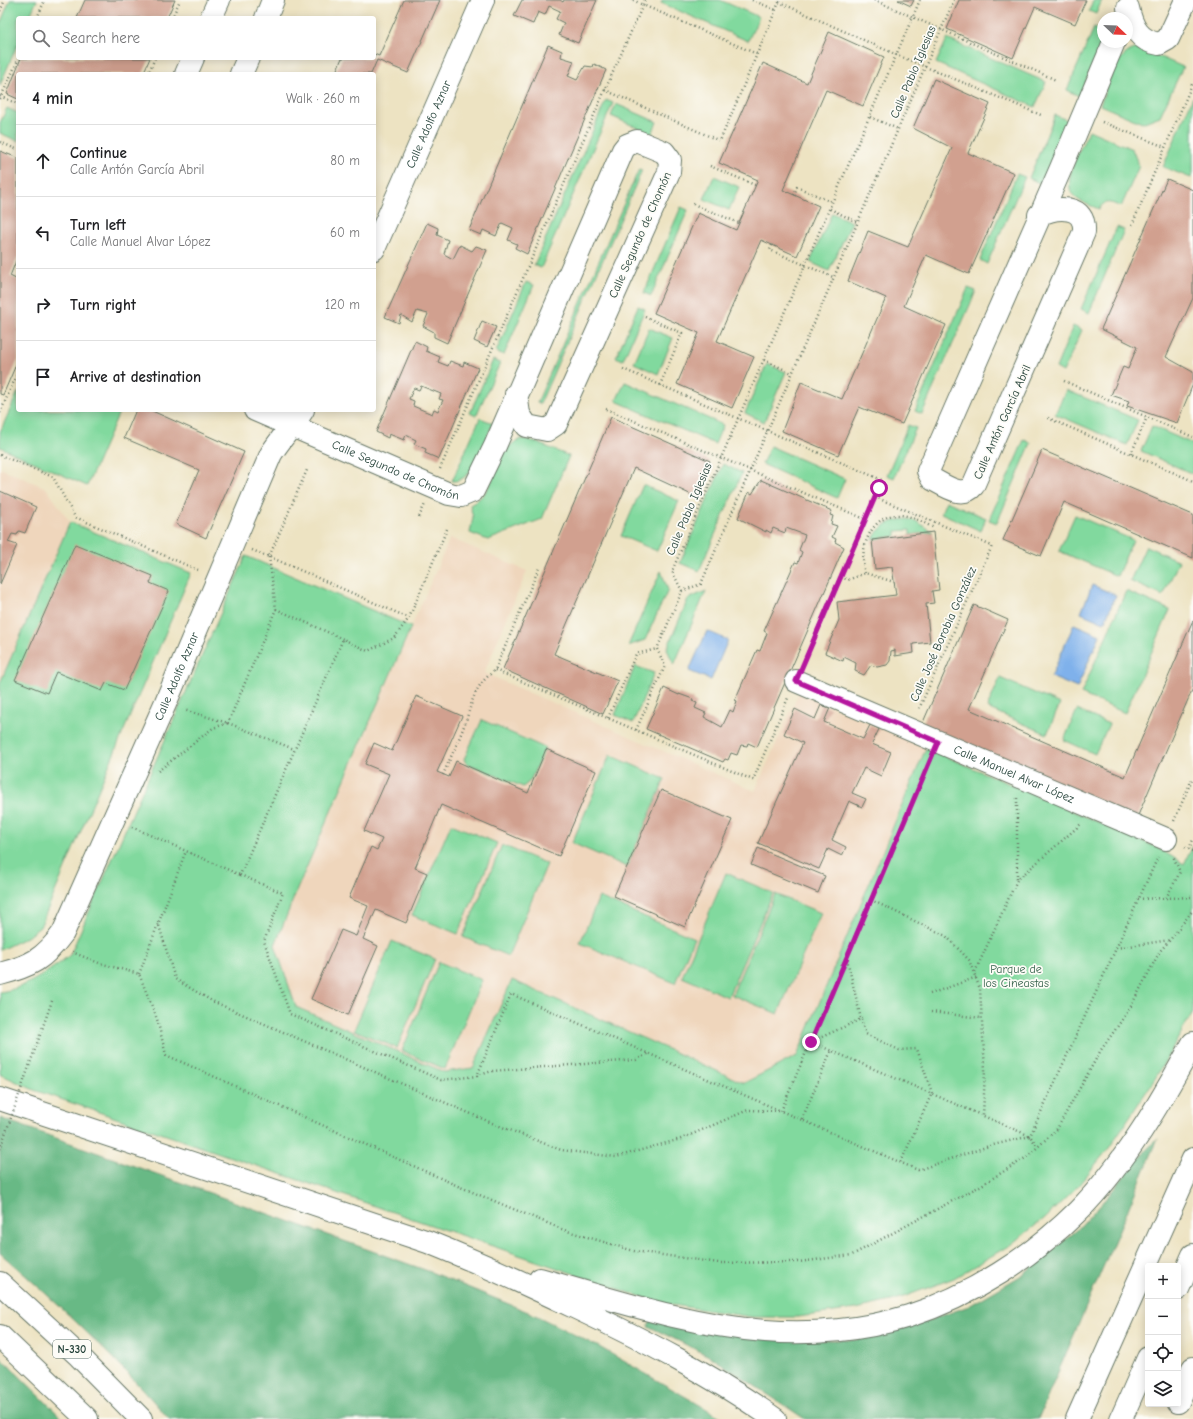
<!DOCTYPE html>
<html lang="en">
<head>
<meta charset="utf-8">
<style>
	:root { --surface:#fff; --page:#f6f6f6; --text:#202124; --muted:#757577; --line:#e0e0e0 }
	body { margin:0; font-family:"Comic Neue",sans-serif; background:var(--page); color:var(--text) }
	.controls { position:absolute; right:12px; bottom:12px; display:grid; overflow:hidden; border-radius:4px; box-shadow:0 2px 10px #0003 }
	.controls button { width:36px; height:36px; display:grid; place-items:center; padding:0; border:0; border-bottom:1px solid var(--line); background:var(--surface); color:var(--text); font:20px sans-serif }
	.compass { position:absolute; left:1097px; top:12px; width:36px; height:36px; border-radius:50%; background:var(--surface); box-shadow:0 2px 10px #0003; rotate:113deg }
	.stop { position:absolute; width:12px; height:12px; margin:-9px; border:3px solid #b5179e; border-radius:50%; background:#fff }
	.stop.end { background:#b5179e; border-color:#fff; box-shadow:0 1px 4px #0008 }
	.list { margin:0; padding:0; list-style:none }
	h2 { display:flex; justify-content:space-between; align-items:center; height:52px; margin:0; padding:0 16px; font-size:17px }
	h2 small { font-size:13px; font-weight:400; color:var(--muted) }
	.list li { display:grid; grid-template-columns:26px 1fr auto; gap:12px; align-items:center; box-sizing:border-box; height:72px; padding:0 16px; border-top:1px solid var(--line) }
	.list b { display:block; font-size:15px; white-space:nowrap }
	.list p { margin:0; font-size:13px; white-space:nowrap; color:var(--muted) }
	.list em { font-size:13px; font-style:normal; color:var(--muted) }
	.icon { flex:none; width:22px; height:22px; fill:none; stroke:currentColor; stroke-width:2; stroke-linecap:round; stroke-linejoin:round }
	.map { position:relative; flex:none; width:1193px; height:1419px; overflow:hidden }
	.search { position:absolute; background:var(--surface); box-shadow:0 2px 10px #0003; left:16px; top:16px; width:360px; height:44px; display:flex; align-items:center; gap:10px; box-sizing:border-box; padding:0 14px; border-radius:4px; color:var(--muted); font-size:15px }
	.panel { position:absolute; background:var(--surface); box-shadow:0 2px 10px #0003; left:16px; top:72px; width:360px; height:340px; border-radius:4px }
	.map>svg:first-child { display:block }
</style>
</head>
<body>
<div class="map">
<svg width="1193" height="1419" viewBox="0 0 1193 1419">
	<rect width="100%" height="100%" fill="#fdfcf7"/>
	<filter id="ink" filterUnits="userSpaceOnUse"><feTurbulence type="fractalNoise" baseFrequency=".025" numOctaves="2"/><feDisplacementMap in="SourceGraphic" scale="8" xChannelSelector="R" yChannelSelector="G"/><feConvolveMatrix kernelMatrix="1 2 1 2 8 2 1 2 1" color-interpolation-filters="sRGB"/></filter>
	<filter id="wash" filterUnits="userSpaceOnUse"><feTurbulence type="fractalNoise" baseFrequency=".012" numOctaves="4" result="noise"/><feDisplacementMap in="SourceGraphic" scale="16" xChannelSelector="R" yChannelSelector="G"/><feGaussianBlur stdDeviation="0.9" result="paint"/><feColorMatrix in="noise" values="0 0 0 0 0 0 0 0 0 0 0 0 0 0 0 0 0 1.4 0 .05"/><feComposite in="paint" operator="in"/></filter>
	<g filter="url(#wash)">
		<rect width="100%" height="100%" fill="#ede3c2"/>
		<path fill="#efd6bc" d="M0,468L46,488L70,522L0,683Z
			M450,538L527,571L484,673L755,791L799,692L926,748L797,1056L744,1083L512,980L473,1068L444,1072L296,1007L275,945L298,887Z"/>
		<path fill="#81d99e" stroke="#508b69" d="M10,0H37L29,18H18V43L0,85V24Z
			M662,0H720L759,17L748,41L661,3Z
			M1093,0H1102L1096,14L1089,11Z
			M1094,28L1103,32V42L1079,96L1067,90Z
			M947,39L1046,82L1035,107L936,63Z
			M1135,49L1144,50L1183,67L1160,116L1142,123L1100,105C1108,86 1114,55 1135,49Z
			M1193,97V173L1191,178L1163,167Z
			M606,100L613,103L541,268L534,265Z
			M616,104L657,122L652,134L611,116Z
			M7,108L18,113V141L0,133V123Z
			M1055,115L1069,121L1041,184L1029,178Z
			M1089,130L1132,149L1139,166L1121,207C1112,203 1105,199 1099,209C1092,206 1082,203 1076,198C1058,184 1082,147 1089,130Z
			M639,169L642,170L540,404L537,403Z
			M1017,174L1025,177L987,264L980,260Z
			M714,176L739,187L729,210L704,199Z
			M681,207L688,210L651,296L644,293Z
			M832,213L852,222L829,271L810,262Z
			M1117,227L1124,230L1089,313L1081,309Z
			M526,282L534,285L504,355L496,352Z
			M968,288L976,291L922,414L915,411Z
			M638,306L645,309L623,360L616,357Z
			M1073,326L1082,330L1063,372L1056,368Z
			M649,328L673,338L658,374L634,363Z
			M493,360L500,363L476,416L470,413Z
			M767,364L786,372L764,422L745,413Z
			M625,382L723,425L715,444L616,401Z
			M1066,390L1138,420L1127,445L1055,414Z
			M18,392V410H120L87,486L0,447V432Z
			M480,418L493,423C485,440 474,483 452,481Z
			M908,425L916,428L894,478L887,475Z
			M1152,426L1193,444V474L1141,451Z
			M521,439L530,440L569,456L542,519L488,540L470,533L473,517L470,505C501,489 492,450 521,439Z
			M1024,440L1031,443L997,523L989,520Z
			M770,446L845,479L837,498L762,464Z
			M723,464L742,473L699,571L680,563Z
			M643,485L679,501L657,551L621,536Z
			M946,501L986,518L981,531L941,513Z
			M1075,515L1133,540L1117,576L1059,551Z
			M907,519L916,521L933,532L910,535V530L896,531V536L873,539C880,525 892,520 907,519Z
			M70,522L191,573L40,927L27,937L0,950V683Z
			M1146,546L1179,561L1163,596L1130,581Z
			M246,556L411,627L298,887L275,945L296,1007L444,1072L473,1068L512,980L744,1083L797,1056L926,748L1156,847L1184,864L1193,846V1012L1156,1077L1109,1148L1077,1187L1045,1218L1010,1245L954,1278L895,1300L856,1309L798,1317H752L660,1303L34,1090L0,1074V992C27,988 49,971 70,955Z
			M661,571L668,590L645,640L628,646Z
			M706,591L674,665L667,649L688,599Z
			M1126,591L1170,610L1125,713L1081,694Z
			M635,666L654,673L633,723L615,715Z
			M1000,678L1060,704L1047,734L987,708Z
			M1077,710L1109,724L1095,754L1064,740Z
			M482,720L545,748L530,781L523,787L466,763L464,759Z
			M610,755L665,779L627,867L572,843Z
			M451,824L497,843L458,934L412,915Z
			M502,845L547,864L508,956L463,937Z
			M726,873L773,893L728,997L682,977Z
			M775,894L821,913L778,1014L732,995Z
			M599,897L694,938L675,983L580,943Z
			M392,941L435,959L397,1048L354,1030Z
			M439,962L482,980L445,1069L402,1051Z"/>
		<path fill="#68b985" stroke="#447b5c" d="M0,1118L428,1271L533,1314L601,1348L724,1419H169C117,1359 60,1305 0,1253Z
			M1158,1139L1038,1419H805L711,1357L648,1326L651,1320L780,1340H854L913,1326L969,1306L1022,1275L1076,1231L1108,1196L1143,1153Z
			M0,1357L63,1419H0Z"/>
		<path fill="#7fb1eb" stroke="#4f7790" d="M1092,585L1116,595L1104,623L1081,613Z
			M1074,624L1100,635L1077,688L1051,677Z
			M707,631L728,640L711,680L689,671Z"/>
		<g id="blocks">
			<path fill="#d1a08f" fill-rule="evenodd" d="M85,0H175L167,18H77Z
				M404,0H440L408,73L377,60L371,74H335L342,58H374V54L379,56Z
				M522,0H560L563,2L564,0H597L578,43L559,35L564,23L556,19L560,11L549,6L545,15L538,12L533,24L514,16Z
				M898,0H914L911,6Z
				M959,0H1086L1075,24L1035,7L1013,58L947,29Z
				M829,32L884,57L863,106L826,90L783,190L819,206L797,256L761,240L717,341L754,357L732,408L677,384L699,333L654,313L698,213L736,230L758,180L719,163L763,63L807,83Z
				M548,45L562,51L561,57L574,61L568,76L577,80L585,66L593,67L594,64L606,70L527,254L515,248L517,244L508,240L513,228L502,223L496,236L483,230L481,235L469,230Z
				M21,58H150L143,74H18V99L7,94Z
				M934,79L990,104L968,153L1014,173L969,274L926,255L904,306L946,325L902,424L859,407L838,455L782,431L801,382L842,399L886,298L848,281L868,231L908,247L952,148L913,128Z
				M0,151L18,158V256L10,276L18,280V360L3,395L0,394Z
				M1167,179L1193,190V298L1166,357L1193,372V384L1177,423L1127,406L1129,401L1111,395L1123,367L1128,369L1137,347L1101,329Z
				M427,223L438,228L437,235L448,240L444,254L453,259L460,245L472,251L476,246L487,250L447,343L434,337V332L423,326L428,314L417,311L412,322L401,315L399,323L385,317Z
				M482,321L496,327L487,347L474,341Z
				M415,341L427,347L426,351L440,357L438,362L448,366L450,361L463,366L464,362L478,368L439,459L425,453L426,449L414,444L416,440L406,435L404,440L389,434L388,438L376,432ZM421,386L441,394L439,399L443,400L438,411L434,409L432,414L413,406L414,401L409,399L414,388L419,390Z
				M136,410H150L244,452L206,538L176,524L199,470L124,438Z
				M611,417L710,461L694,496L634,468L554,654L618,681L603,714L503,669Z
				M1042,450L1193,515V558L1064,502L1041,556L1003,540Z
				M761,480L832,511L830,515L833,516L831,524L837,526L832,537L836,539L835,542L844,547L757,747L748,743L747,746L741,745L737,755L731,753L728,760L725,759L723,762L646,729L664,688L679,695V694L693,699L692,701L697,703L695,708L706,713L704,717L722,727L730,710L733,712L737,701L735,700L757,650L760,651L767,633L764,631L795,562L798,563L802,552L799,550L805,535L786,528L785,533L773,528L771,533L766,530V532L738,518L749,492L752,494Z
				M0,491L36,507L25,533L19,531L17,535L12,534L8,542L17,545L0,584Z
				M933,532L939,590L932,591L934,603L926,604L930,642L913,644L914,653L895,656V650L891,651L890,661L887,665L877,667L871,665L864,675L855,671L856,663L844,657L843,661L825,653L839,620L837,602L896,595L892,567L875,569L872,540Z
				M75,544L153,576L150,583L169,591L124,690L106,683L102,691L56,672L47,693L15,680Z
				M974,605L1008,620L969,709L1125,777L1193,620V688L1136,820L921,727Z
				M416,696L462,716L437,772L449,777L456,761L528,793L546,749L596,771L559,856L441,805L415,868L427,873L406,923L376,910L363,939L378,946L348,1015L311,999L341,930L356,936L368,906L349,898L371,847L377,850L382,839L364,831L389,774L365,764L374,743L392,751Z
				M821,705L830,708L824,722L863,739L870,725L879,729L872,744L891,752L881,776L864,768L852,793L866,799L862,807L849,801L832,840L846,847L842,856L828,849L819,869L758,843L803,743L784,734L795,709L815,719Z
				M661,790L732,820L685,927L614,896Z
				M758,848L825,876L818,893L751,865Z"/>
		</g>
	</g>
	<g filter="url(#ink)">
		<use href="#blocks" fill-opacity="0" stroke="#677766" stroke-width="1"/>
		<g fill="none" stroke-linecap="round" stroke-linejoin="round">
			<g stroke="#677766" stroke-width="24">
				<g id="minor">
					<path d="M1128,8C1132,27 1139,41 1159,44L1168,39L1186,0"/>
					<path d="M211,18L219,0"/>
					<path d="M266,18L273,0"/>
					<path d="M186,74L193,58"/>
					<path d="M241,74L248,58"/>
					<path d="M1039,215C1057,206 1086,204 1084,232L973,486C962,499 944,485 932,479L928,471L1061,168L1114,42"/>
					<path id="s1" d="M374,249L483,0"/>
					<path id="s2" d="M255,410L449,494L461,496L473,491L495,446L623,150L627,145L637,141L664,152L670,160L669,172L556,424L547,430L527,426L519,414L516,394"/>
					<path id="s3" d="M796,681L1166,839"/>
					<path id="s4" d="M0,974C31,966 44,959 63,933L165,704L271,454C281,438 293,426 303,410"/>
				</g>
			</g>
			<g stroke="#677766" stroke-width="24">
				<path id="highway" d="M0,1099L428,1242C478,1262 526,1284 574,1307C644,1340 712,1375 775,1419
					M540,1279C614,1300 688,1325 765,1331C812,1335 864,1330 909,1316C971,1296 1032,1257 1078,1211C1125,1164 1161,1101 1193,1043
					M0,1283L79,1356L141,1419
					M1178,1289L1193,1255
					M0,1336L87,1419
					M1178,1402L1193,1368
					M1077,1419L1193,1159
					M1121,1419L1148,1358"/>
			</g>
			<path stroke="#677766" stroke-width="2.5" stroke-dasharray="1 3" stroke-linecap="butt" d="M633,0L643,5L605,90L720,141L780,0
				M645,0L643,5L757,54
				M752,0L776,10
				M874,0L1056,80
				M779,2L897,55L1041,115
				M0,11L5,0
				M37,18L45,0
				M172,18L180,0
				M148,74L155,58
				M0,96L18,104
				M0,99L19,58
				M870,117L898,129
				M1102,122L1165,147
				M0,142L18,150
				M710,166L755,185
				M794,195L797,187L832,202
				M693,204L739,223
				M830,209L857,222
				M1132,225L1193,82
				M772,245L770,250L833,277
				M645,317L682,333L660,385
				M764,360L792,373
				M623,369L882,480L804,662
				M1064,381L1193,437
				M606,409L865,519
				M0,413L18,372
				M1048,418L1193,481
				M1131,454L1147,417
				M0,455L53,477L75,517L198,570
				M440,469L605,90
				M875,497L992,546L918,711
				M419,517L425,504
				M447,529L409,618L394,638L368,651L343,639L240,875L283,893L264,941L290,1014L441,1080L477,1076L511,994L781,1111L931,759
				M252,550L269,557L307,470
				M269,557L276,609L228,723L294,749
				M270,557L409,618
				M865,573C858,550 871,514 899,515C911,515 924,523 934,528
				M841,577L848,580L865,573L894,582
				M682,591L672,571L920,0
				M276,609L343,639
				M495,670L753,780L788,698
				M608,718L636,654L657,649
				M636,730L665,666L657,649L682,591L701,584L954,0
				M158,771L213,728L228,723L184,710
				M443,775C450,758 459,741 465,723C474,698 473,688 495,670L539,568
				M1174,821L1193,777
				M132,827L240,875
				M1185,847L1193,851
				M1189,849L1193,840
				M1017,879V796
				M1166,898L1180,872L1173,856
				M1138,899L1193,897
				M871,900L946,936L969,960L980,989L985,1070L983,1117
				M158,922L175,979L212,1001L492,1123L561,1150L616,1157L681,1139L748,1110L781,1111L918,1170L989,1146L1030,1136L1158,857
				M1116,948L1170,940
				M72,952L99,963L139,974L157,1019L166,1055L458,1186L564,1230L634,1251L719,1263L799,1262L852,1255L980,1186L1027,1157L1057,1129L1101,1050L1129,1010L1160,951L1170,940L1193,910
				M975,972L1017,880L1081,824
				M139,974L186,851
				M930,994L977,977
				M931,1012L981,1018
				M861,1019L866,1034L899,1050L917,1049L932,1093L901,1162
				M811,1042L1030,1136L1038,1147
				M811,1042L861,1019L847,959
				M477,1076L492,1071L636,1060L649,1053
				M802,1119L831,1051"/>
			<use href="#minor" stroke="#fff" stroke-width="22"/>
			<use href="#highway" stroke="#fff" stroke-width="22"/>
			<path stroke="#677766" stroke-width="2.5" stroke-dasharray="1 3" stroke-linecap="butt" d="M0,1149L53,998"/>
		</g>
	</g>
	<g fill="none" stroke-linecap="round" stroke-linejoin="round" filter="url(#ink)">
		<path stroke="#b5179e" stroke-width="5" d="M811,1042L938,742L796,681L879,488"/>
	</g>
	<g text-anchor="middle" stroke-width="3.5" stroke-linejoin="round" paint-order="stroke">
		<rect fill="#fdfcf7" stroke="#62766e" stroke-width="1" x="53" y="1340" width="38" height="18" rx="3"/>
		<g font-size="11" font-weight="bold" fill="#1f3d34">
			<text x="72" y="1353">N-330</text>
		</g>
		<g font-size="12" fill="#1f3d34" stroke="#fdfcf7">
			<text transform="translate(913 72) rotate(-67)" y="4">Calle Pablo Iglesias</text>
			<text dy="4" stroke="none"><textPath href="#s1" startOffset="136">Calle Adolfo Aznar</textPath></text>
			<text transform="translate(640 235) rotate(-66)" y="4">Calle Segundo de Chomón</text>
			<text transform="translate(1002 422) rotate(-66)" y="4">Calle Antón García Abril</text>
			<text dy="4" stroke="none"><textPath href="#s2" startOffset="153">Calle Segundo de Chomón</textPath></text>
			<text transform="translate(689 509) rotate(-67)" y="4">Calle Pablo Iglesias</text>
			<text transform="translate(943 634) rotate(-66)" y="4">Calle José Borobia González</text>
			<text dy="4" stroke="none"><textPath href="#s4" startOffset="358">Calle Adolfo Aznar</textPath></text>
			<text dy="4" stroke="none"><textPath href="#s3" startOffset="237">Calle Manuel Alvar López</textPath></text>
		</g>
		<g font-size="12" fill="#38644e" stroke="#fdfcf7">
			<text x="1016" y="973">Parque de<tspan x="1016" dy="14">los Cineastas</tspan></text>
		</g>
	</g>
</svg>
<div class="controls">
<button>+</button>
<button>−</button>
<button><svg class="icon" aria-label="locate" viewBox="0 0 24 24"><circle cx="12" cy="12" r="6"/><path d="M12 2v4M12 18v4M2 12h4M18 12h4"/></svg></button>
<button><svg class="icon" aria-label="layers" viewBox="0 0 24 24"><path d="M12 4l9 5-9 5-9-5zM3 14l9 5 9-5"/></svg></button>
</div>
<svg class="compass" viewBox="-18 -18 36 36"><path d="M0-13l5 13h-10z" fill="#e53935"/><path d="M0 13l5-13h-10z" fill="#757577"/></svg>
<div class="stop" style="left:879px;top:488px"></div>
<div class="stop end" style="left:811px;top:1042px"></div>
<div class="search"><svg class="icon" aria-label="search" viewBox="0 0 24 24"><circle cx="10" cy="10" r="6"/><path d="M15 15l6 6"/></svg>Search here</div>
<section class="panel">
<h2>4 min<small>Walk · 260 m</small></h2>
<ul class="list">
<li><svg class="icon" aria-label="ahead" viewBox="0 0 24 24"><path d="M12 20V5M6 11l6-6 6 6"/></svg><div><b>Continue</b><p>Calle Antón García Abril</p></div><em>80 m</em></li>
<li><svg class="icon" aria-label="left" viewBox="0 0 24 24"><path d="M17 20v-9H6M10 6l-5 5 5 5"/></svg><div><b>Turn left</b><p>Calle Manuel Alvar López</p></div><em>60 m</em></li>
<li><svg class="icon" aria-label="right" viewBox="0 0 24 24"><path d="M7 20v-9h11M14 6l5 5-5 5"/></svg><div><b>Turn right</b></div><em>120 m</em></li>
<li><svg class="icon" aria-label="arrive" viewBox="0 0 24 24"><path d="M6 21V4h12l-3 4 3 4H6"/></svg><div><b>Arrive at destination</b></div></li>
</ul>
</section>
</div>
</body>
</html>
